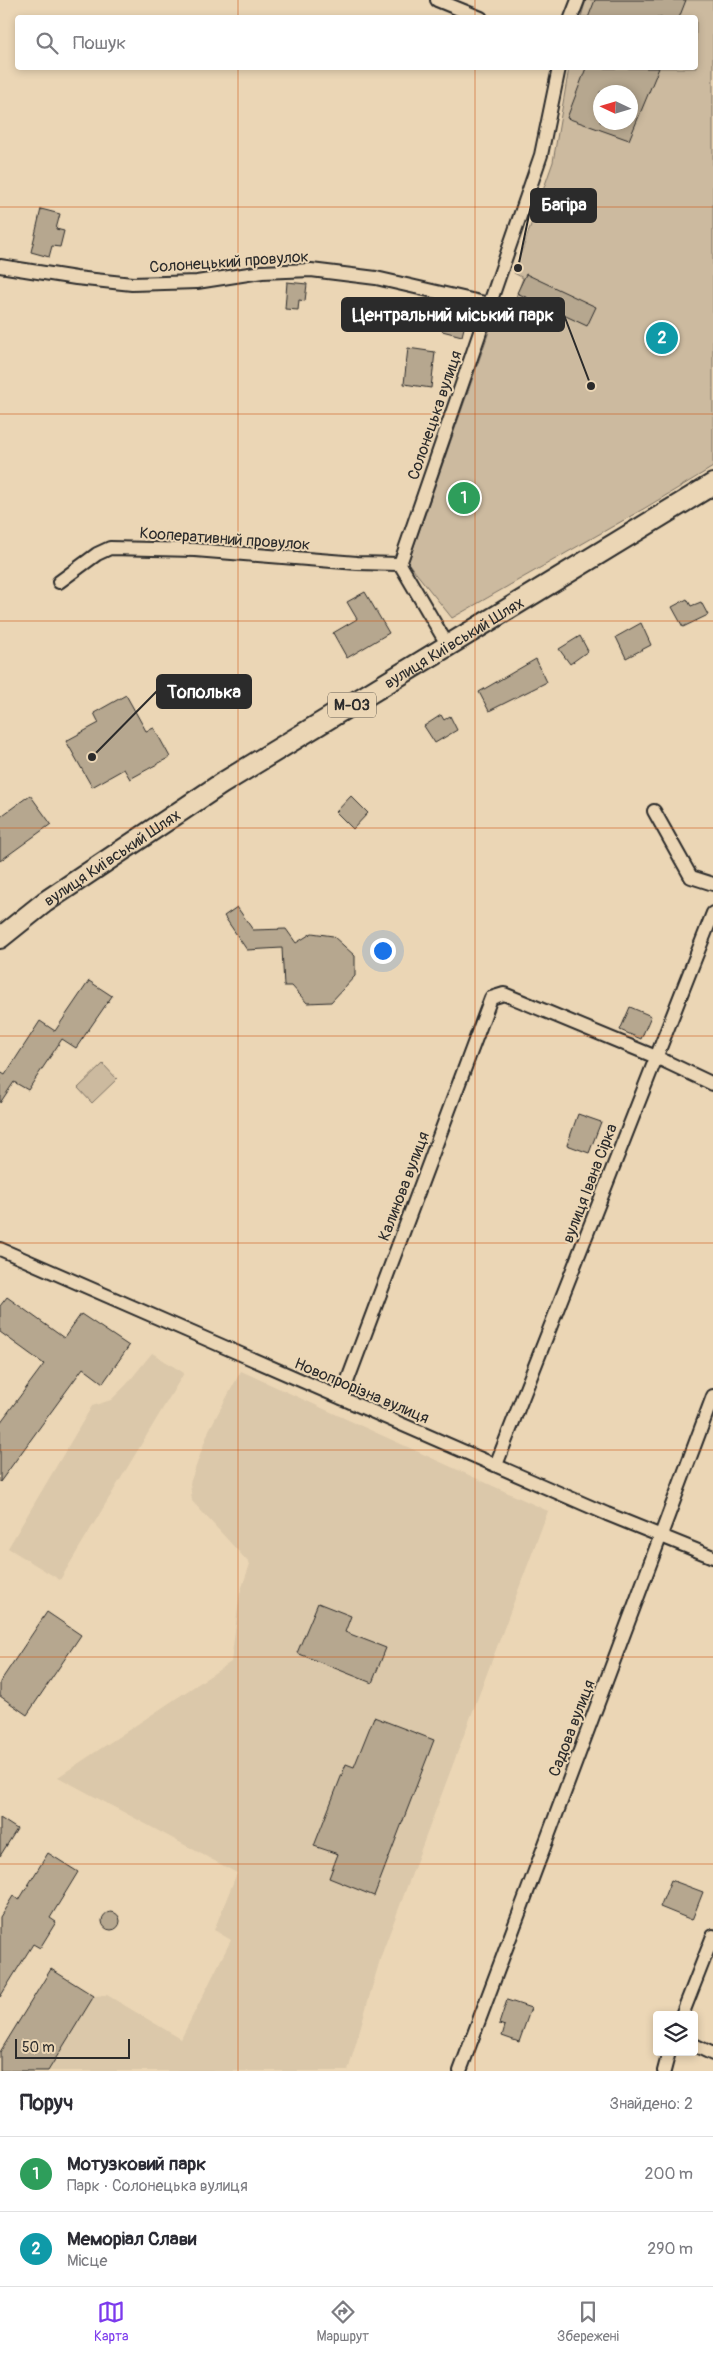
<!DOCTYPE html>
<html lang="uk">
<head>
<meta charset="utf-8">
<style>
	:root { --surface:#fff; --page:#f2f2f3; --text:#2b2b33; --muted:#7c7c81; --line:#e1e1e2; --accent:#7c3aed }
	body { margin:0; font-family:Pangolin,sans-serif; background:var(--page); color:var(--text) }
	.controls { position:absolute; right:15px; bottom:15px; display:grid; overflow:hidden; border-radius:5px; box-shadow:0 2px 8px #0003 }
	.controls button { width:45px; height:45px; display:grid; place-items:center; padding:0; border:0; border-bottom:1px solid var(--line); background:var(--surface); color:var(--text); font:25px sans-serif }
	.compass { position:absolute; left:593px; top:85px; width:45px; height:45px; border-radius:50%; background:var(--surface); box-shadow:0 2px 8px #0003; rotate:274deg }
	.scale { position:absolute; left:15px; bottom:12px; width:115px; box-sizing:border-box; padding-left:5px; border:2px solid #2b2b2b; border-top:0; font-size:14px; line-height:18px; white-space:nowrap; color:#2b2b2b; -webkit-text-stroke:4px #ebd6b5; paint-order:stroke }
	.you { position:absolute; left:382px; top:950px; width:18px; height:18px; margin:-12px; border:4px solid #fff; border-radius:50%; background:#1a73e8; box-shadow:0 0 0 8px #1a73e833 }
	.badge { display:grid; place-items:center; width:32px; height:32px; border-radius:50%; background:var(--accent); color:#fff; font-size:16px; font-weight:700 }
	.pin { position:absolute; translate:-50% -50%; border:2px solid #fff; box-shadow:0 1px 5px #0006 }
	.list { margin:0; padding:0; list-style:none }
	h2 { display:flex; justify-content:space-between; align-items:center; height:65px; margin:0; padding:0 20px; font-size:21px }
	h2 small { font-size:16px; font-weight:400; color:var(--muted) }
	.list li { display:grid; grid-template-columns:32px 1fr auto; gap:15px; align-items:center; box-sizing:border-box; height:75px; padding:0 20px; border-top:1px solid var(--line) }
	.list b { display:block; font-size:19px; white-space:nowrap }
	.list p { margin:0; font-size:16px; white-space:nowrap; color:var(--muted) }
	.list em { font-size:16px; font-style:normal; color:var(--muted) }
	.icon { flex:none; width:28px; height:28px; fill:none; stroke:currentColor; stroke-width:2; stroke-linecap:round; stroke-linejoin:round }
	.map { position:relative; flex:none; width:713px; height:2071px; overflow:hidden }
	.search { position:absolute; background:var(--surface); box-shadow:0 2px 8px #0003; left:15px; right:15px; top:15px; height:55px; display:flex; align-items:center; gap:12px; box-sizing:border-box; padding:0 18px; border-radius:5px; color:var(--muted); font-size:19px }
	.sheet { height:215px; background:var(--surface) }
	nav { display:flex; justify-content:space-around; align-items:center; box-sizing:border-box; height:70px; border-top:1px solid var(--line); background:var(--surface); font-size:14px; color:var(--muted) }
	nav a { display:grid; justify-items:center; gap:2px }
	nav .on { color:var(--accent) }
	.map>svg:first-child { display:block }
</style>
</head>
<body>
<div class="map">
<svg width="713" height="2071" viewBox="0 0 713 2071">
	<rect width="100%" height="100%" fill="#ebd6b5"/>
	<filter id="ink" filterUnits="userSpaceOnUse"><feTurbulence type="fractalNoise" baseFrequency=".02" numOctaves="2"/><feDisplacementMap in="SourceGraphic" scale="10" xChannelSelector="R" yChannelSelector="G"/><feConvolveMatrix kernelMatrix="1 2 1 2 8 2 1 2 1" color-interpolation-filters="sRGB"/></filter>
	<g filter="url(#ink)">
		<path fill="#dbc8aa" d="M152,1353L184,1373L60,1580L8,1548L92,1406L111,1400L127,1384Z
			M241,1371L548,1511L381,1956L348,2071H48L94,1996L107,1995L181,2039L231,1940L214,1930L237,1873L58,1777L231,1662L240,1593L250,1564L192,1501L190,1483L209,1430Z"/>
		<path fill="#ccba9f" stroke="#7c7265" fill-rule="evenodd" d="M586,0H713V467L645,508L452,618L408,563L498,306L513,305L523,278L514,273L553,162L569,68H696V18L581,17ZM600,92H630V122H600Z
			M103,1064L117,1079L92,1103L78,1088Z"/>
		<path fill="#b6a78f" stroke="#2b2b2b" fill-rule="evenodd" d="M595,0H686L679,18H588Z
			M586,68H659L629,140L567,118ZM600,92H630V122H600Z
			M41,209L60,214L56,229L64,231L60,247L52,246L49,257L31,252Z
			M526,274L596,307L587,326L517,293Z
			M287,282L307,284L305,301L299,300L298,310L285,309Z
			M448,303L469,308L462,336L442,331Z
			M408,348L435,352L431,388L404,384Z
			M365,592L389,633L347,658L333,633L357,619L347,602Z
			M687,599L691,606L701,602L708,615L683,627L672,607Z
			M641,623L651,645L626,658L616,637Z
			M580,636L588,651L570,664L559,649Z
			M536,659L547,682L489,711L479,692Z
			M126,695L146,731L154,728L170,757L130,779L124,769L92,787L66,741L99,723L94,713Z
			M441,715L444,720L450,716L457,730L435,743L424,726Z
			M30,795L51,824L0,861V817Z
			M351,796L368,813L353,829L336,812Z
			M237,907L253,930L286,929L296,943L312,933L333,936L355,956V976L331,1002L307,1003L292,986H284L282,948L247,950L224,916Z
			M89,981L112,996L76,1048L62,1039L28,1090L14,1082L0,1103V1072L5,1075L40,1021L55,1031Z
			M630,1007L651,1016L641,1039L620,1030Z
			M578,1114L601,1122L589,1153L567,1145Z
			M7,1297L64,1338L81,1314L129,1346L103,1383L83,1368L0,1482V1423L44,1364L0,1332V1306Z
			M318,1603L351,1616L345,1632L386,1648L372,1683L297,1653Z
			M47,1612L81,1635L27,1715L0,1696V1682Z
			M374,1717L434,1740L374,1896L329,1878L338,1854L314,1846L346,1764L354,1767Z
			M0,1818L17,1829L0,1856Z
			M48,1853L78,1872L50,1918L56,1922L40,1948L33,1944L0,1997V1917L13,1896L19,1900Z
			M671,1880L703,1892L692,1920L660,1907Z
			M102 1921a9 9 0 1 1 18 0a9 9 0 1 1-18 0Z
			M51,1969L94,1996L48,2071H0V2052Z
			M507,2000L531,2008L519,2042L502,2036L505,2026L499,2024Z"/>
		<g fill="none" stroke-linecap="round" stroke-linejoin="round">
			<g stroke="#2b2b2b" stroke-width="16">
				<path id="minor" d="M437,0L481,18
					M571,18L578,0
					M0,266L76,278L132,284L197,282L262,272L311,270L376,278L489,304
					M59,582L97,554L110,548L195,550L357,563L400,564
					M444,650V639L400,564L541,155L559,68
					M654,811L691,877L713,884
					M0,1249L607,1514L713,1557
					M341,1398L491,998L504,994L656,1057L713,1084
					M496,1465L713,913
					M682,2015L713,1936
					M694,2045L713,2054
					M460,2071L713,1396
					M664,2071L669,2052"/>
			</g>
			<g stroke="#2b2b2b" stroke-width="24">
				<g id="trunk">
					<path id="s1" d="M0,938L45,902L221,784L713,484"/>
				</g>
			</g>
			<use href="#minor" stroke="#ebd6b5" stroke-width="12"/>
			<use href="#trunk" stroke="#ebd6b5" stroke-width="20"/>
		</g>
	</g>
	<path fill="none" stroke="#cc5211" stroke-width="1" stroke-opacity="0.55" d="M238,0V18M475,0V18M238,68V2071M475,68V2071M0,207H713M0,414H713M0,621H713M0,828H713M0,1036H713M0,1243H713M0,1450H713M0,1657H713M0,1864H713"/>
	<g text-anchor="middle" stroke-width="4" stroke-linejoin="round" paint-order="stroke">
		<rect fill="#ebd6b5" stroke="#655e54" stroke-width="1" x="328" y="692.5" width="48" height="25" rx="4"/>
		<g font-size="15" font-weight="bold" fill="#2b2b2b">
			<text x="352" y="710">М-03</text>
		</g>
		<g font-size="16" fill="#2b2b2b" stroke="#ebd6b5">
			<text transform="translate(229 261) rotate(-4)" y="6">Солонецький провулок</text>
			<text transform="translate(434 415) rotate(-71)" y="6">Солонецька вулиця</text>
			<text transform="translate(225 538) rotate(4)" y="6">Кооперативний провулок</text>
			<text dy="6" stroke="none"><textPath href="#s1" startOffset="542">вулиця Київський Шлях</textPath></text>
			<text dy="6" stroke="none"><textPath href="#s1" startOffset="138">вулиця Київський Шлях</textPath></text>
			<text transform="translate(589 1183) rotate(-69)" y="6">вулиця Івана Сірка</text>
			<text transform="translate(403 1186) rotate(-69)" y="6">Калинова вулиця</text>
			<text transform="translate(362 1390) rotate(23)" y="6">Новопрорізна вулиця</text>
			<text transform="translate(571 1728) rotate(-69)" y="6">Садова вулиця</text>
		</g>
	</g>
	<path fill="none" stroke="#2b2b2b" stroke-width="2" d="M518 268L531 205M591 386L564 315M92 757L157 691"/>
	<g fill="#2b2b2b" stroke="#ebd6b5" stroke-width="2">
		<circle cx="518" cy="268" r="5"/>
		<circle cx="591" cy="386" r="5"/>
		<circle cx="92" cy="757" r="5"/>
	</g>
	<g fill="#2b2b2b" stroke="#2b2b2b" stroke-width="2">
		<rect x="531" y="189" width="65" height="33" rx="5"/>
		<rect x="342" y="298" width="222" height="33" rx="5"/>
		<rect x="157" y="675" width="94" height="33" rx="5"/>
	</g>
	<g font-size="18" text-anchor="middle" font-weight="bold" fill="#fff">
		<text x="564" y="211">Багіра</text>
		<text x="453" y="321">Центральний міський парк</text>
		<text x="204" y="698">Тополька</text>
	</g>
</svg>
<div class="controls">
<button><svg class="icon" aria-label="layers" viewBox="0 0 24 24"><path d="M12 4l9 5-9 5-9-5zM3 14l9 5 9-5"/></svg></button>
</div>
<svg class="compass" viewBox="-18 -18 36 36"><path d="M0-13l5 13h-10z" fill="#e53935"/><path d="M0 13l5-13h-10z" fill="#7c7c81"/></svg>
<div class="scale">50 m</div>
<div class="you"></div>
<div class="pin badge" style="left:464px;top:498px;background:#2e9e5b">1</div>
<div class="pin badge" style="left:662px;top:338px;background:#0f9aa8">2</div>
<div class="search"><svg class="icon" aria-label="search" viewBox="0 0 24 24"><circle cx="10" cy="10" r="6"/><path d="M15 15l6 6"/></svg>Пошук</div>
</div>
<section class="sheet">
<h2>Поруч<small>Знайдено: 2</small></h2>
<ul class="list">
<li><span class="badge" style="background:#2e9e5b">1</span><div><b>Мотузковий парк</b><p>Парк · Солонецька вулиця</p></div><em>200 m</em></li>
<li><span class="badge" style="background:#0f9aa8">2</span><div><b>Mеморіал Слави</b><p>Місце</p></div><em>290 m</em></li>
</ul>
</section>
<nav>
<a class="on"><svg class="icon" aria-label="map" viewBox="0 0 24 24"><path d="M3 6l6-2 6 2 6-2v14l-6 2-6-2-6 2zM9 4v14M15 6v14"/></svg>Карта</a>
<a><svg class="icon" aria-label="directions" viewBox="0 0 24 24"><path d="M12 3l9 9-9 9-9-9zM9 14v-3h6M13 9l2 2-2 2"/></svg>Маршрут</a>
<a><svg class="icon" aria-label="saved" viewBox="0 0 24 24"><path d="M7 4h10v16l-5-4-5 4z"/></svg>Збережені</a>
</nav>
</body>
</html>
